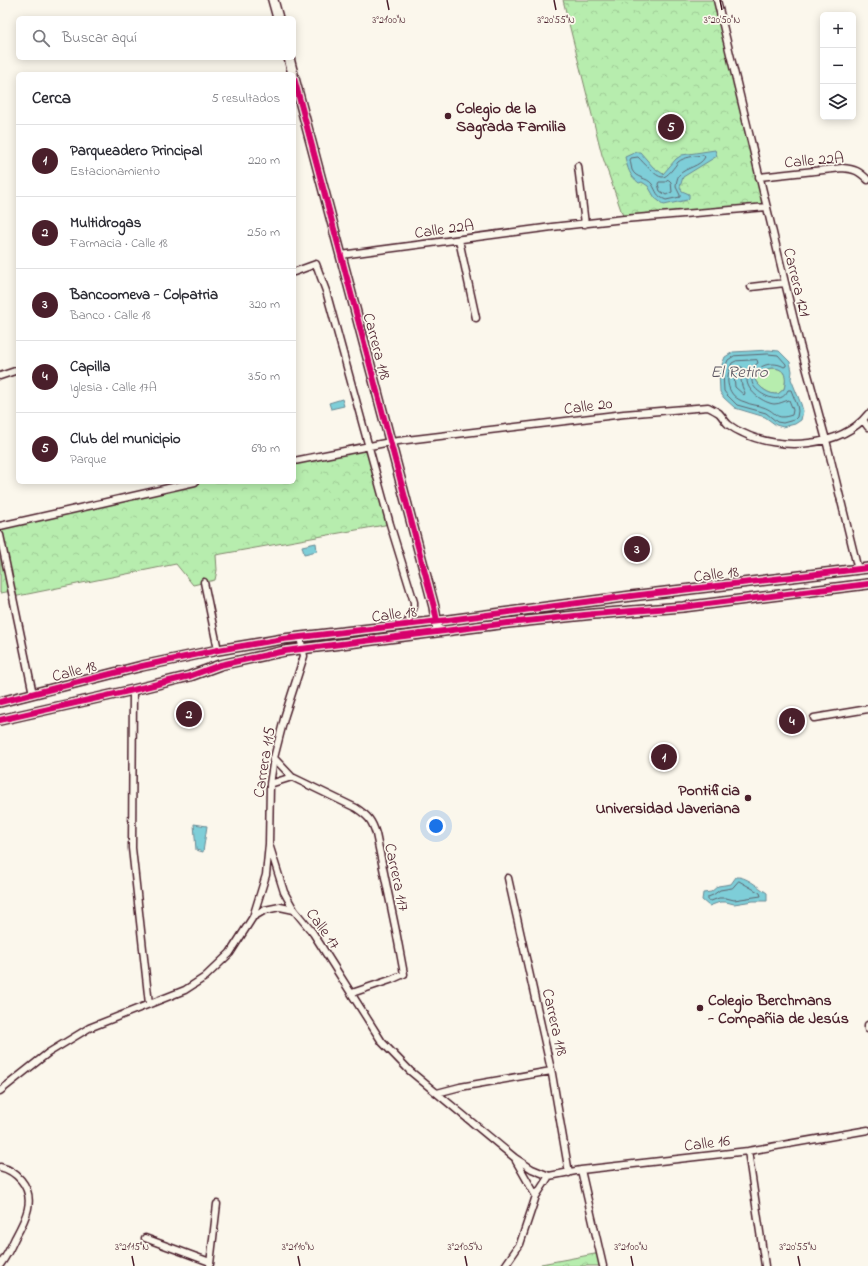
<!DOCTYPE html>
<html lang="es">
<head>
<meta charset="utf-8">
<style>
	:root { --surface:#fff; --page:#f7f7f7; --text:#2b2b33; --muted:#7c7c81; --line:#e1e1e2; --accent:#4a1f2b }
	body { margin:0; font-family:"Indie Flower",sans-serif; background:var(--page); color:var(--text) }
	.controls { position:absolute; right:12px; top:12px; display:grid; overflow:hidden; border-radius:6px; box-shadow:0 2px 10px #0003 }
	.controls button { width:36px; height:36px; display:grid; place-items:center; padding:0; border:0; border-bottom:1px solid var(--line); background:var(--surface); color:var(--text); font:20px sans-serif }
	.you { position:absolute; left:436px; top:826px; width:14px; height:14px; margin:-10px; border:3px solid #fff; border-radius:50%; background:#1a73e8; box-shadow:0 0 0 6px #1a73e833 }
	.badge { display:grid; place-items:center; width:26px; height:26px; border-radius:50%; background:var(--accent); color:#fff; font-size:13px; font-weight:700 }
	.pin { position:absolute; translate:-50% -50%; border:2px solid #fff; box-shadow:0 1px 4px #0006 }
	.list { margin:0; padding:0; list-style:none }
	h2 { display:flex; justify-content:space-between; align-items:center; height:52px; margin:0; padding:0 16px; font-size:17px }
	h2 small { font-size:13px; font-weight:400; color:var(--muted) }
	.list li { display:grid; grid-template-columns:26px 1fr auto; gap:12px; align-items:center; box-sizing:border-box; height:72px; padding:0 16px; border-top:1px solid var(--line) }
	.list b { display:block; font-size:15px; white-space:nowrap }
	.list p { margin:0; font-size:13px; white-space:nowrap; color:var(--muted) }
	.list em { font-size:13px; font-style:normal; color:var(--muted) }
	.icon { flex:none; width:22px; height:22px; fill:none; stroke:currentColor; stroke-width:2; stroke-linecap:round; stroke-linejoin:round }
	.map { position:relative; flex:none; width:868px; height:1266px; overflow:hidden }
	.search { position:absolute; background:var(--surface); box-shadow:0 2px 10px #0003; left:16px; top:16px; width:280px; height:44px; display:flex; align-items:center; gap:10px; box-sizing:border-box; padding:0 14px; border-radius:6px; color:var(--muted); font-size:15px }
	.panel { position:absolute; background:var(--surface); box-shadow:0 2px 10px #0003; left:16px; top:72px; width:280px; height:412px; border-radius:6px }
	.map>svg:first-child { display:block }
</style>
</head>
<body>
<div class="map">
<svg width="868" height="1266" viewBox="0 0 868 1266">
	<defs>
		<pattern id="forest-crowns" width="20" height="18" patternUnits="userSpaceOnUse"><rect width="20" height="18" fill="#b7edae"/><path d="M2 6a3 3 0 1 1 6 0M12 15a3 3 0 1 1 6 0" fill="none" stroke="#9fcb96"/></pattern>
	</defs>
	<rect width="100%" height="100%" fill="#fbf7ec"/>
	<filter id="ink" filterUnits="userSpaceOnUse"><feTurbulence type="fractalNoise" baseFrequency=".025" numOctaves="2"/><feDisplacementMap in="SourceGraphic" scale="8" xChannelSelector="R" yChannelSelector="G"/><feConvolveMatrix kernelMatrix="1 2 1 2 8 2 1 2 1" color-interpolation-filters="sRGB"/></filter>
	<g filter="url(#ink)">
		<path fill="#b7edae" stroke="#80866c" d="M772,368C786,368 787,378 784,389L778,394C769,395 760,388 755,380C760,373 763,369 772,368Z"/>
		<path fill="url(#forest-crowns)" stroke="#80866c" d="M563,0H717L767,207L624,219L602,155Z
			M369,446L390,524L216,555L217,570L215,580L193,585L176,564L13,597L12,591L0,593V526L195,482H294V461Z
			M600,1253L603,1266H541V1264Z"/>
		<path fill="#7eced8" stroke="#698893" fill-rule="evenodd" d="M715,150L717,156L683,177L680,187L682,191L689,194V198L687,200L664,205L655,198L648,186L642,182L639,183C629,175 628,169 625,157L636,152H640L653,167L663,174L676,159L682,155Z
			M769,350L779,351L790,362L792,371L791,379L801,404L803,411L801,420L795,424L783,427L776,425L765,417L735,408L724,398L720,392L719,372L725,357L733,352ZM772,368C786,368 787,378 784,389L778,394C769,395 760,388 755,380C760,373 763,369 772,368Z
			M342,399L344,406L331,409L329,403Z
			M316,543L317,551L304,554L302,546Z
			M194,824L207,826L203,852L196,850Z
			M736,877C746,876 758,887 767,893V901H753L734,904L726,902H720L709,906L702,900L703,893L711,892L718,886L731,884Z"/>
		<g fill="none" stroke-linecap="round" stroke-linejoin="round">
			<path stroke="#5f6570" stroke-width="1" d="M703,155L705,157C700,167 686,167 679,175C677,178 676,184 676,187L680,195V197L666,200C656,196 657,192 652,184C647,177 636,179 632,170C631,167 631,163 630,160L631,158L638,157C643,162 656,177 662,177C667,178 675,166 678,162C684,157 695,156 703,155Z
				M669,180L671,182L672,192L666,195L660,191L658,184L659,182H665Z
				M768,354L778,355L786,364V366L784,367C774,361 759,364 754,375C753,377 751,378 752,381C752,390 771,401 779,398C784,397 786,394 788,390H791L797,405L798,411L797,417L794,420L783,423L777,422L766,413L737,405L727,395L724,391L723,372L728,360L734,356Z
				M757,360L758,363C752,367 746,374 747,381C748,392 764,403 774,404C780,404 784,401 789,400L793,410L792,415C774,421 778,412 763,407C757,405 751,405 745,402C727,397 724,379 732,363L736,361Z
				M737,367H742L744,369C740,378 740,383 745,393L744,395L735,387L734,374Z
				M739,881L760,893L761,896L734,900L726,898H719L711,901L708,900V897L713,895L720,890L732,888Z"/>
			<g stroke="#4a1f2b" stroke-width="9">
				<path id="street" d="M717,0L800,345L826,440L858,570
					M578,166L585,224
					M759,177L842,168C855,169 859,171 868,180
					M459,240L476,318
					M341,255L552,227L624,219L767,207
					M294,272L316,264L326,291L390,524L414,602V607L409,618
					M751,287L785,283
					M0,376L18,370
					M863,420L868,427
					M294,461L390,442L624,414L708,407C712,409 716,411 719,413C723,417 725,422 729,425C733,428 738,431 743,433C779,451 841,448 868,414
					M0,526L195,482
					M0,535L33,694
					M204,582L218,650
					M133,690L132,848L149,1004
					M814,718L868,709
					M274,758L292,777L356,808C368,816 372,820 376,834L396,931L404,974L393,979L352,993
					M270,784L292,777
					M269,844L284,892L294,910L313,933L382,1042L410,1071L515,1158L532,1169L549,1176
					M508,878L552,1074L569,1173
					M253,917L266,875L269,844L270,784L274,758L285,715L304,656L300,637
					M868,1025V1029
					M0,1091L48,1053L89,1028L185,990L205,977L230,953L253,917L265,910L280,907L294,910
					M437,1093L460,1087L551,1071
					M748,1151L765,1266
					M516,1161L536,1196
					M0,1167C9,1169 15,1173 21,1180C37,1199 25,1220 15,1238C11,1247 6,1257 0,1265
					M581,1170L603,1266
					M549,1176L581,1170L748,1151L868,1130
					M145,1238L210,1262
					M210,1264L217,1204
					M505,1266L520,1244L536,1196L549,1176"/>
			</g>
			<g stroke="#4a1f2b" stroke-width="12">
				<path id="secondary" d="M273,0L278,18
					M289,58L293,74
					M294,78L434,607L437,626
					M0,702L142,666L218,650L283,639L448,620L631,596L868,568
					M0,720L133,690L190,676L220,665L285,651L508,623L594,614L683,607L868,584"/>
			</g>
			<use href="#street" stroke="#fbf7ec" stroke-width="6"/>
			<use href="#secondary" stroke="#fbf7ec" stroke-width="9"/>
			<g stroke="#fbf7ec" stroke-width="8">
				<path id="cycleway" d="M294,78L434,607L437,621
					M0,702L142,666L218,650L283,639L448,620L631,596L868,568
					M0,720L133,690L190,676L220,665L285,651L508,623L594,614L683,607L868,584"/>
			</g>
			<use href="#cycleway" stroke="#d6006c" stroke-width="6"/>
		</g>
	</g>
	<path fill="none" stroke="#4a1f2b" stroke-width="1.5" d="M387,0L389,10M554,0L556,10M720,0L722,10M132,1256L134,1266M298,1256L300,1266M465,1256L467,1266M631,1256L633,1266M798,1256L800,1266"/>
	<g fill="#4a1f2b" stroke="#fbf7ec" stroke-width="1.5">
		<circle cx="448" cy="116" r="4"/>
		<circle cx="748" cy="798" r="4"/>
		<circle cx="700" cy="1008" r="4"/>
	</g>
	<g text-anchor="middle" stroke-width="3.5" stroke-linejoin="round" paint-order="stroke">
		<g font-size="16" font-weight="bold" fill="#4a1f2b" stroke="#fbf7ec" text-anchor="start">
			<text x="456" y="113">Colegio de la<tspan x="456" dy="18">Sagrada Familia</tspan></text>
			<text x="740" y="795" text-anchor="end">Pontificia<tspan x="740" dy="18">Universidad Javeriana</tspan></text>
			<text x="708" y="1005">Colegio Berchmans<tspan x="708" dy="18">- Compañia de Jesús</tspan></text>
		</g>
		<g font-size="16" fill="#4a1f2b" stroke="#fbf7ec">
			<text transform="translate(814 159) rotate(-5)" y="6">Calle 22A</text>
			<text transform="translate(444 228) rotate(-8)" y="6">Calle 22A</text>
			<text transform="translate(798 282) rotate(76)" y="6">Carrera 121</text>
			<text transform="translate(378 346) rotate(75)" y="6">Carrera 118</text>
			<text transform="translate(588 405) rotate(-7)" y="6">Calle 20</text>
			<text transform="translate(716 573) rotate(-7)" y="6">Calle 18</text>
			<text transform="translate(394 613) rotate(-7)" y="6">Calle 18</text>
			<text transform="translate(74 670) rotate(-14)" y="6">Calle 18</text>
			<text transform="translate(263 762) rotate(-81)" y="6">Carrera 115</text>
			<text transform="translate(398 877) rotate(78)" y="6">Carrera 117</text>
			<text transform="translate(324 928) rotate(54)" y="6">Calle 17</text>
			<text transform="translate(556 1022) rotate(77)" y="6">Carrera 118</text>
			<text transform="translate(707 1142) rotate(-7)" y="6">Calle 16</text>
		</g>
		<g font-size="17" font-style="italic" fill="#5a545f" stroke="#fbf7ec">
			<text x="739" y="377">El Retiro</text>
		</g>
	</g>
	<g font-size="10" text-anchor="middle" fill="#4a1f2b" stroke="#fbf7ec" stroke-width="3.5" stroke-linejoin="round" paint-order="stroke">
		<text x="389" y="23">3°21'00"N</text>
		<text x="556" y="23">3°20'55"N</text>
		<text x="722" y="23">3°20'50"N</text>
		<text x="132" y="1250">3°21'15"N</text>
		<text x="298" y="1250">3°21'10"N</text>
		<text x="465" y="1250">3°21'05"N</text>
		<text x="631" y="1250">3°21'00"N</text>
		<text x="798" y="1250">3°20'55"N</text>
	</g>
</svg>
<div class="controls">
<button>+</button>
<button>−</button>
<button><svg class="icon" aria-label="layers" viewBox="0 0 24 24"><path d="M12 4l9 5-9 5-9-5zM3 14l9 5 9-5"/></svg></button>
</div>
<div class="you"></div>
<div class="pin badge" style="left:664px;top:757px">1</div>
<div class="pin badge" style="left:189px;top:714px">2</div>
<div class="pin badge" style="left:637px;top:549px">3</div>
<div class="pin badge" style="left:792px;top:721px">4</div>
<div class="pin badge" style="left:671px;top:127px">5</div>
<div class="search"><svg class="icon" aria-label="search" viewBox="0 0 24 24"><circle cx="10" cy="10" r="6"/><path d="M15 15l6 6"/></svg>Buscar aquí</div>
<section class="panel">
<h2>Cerca<small>5 resultados</small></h2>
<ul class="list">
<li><span class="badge">1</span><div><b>Parqueadero Principal</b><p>Estacionamiento</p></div><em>220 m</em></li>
<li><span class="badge">2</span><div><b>Multidrogas</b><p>Farmacia · Calle 18</p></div><em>250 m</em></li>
<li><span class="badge">3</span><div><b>Bancoomeva - Colpatria</b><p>Banco · Calle 18</p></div><em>320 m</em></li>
<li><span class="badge">4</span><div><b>Capilla</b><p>Iglesia · Calle 17A</p></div><em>350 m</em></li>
<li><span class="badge">5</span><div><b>Club del municipio</b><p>Parque</p></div><em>690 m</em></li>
</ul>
</section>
</div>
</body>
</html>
